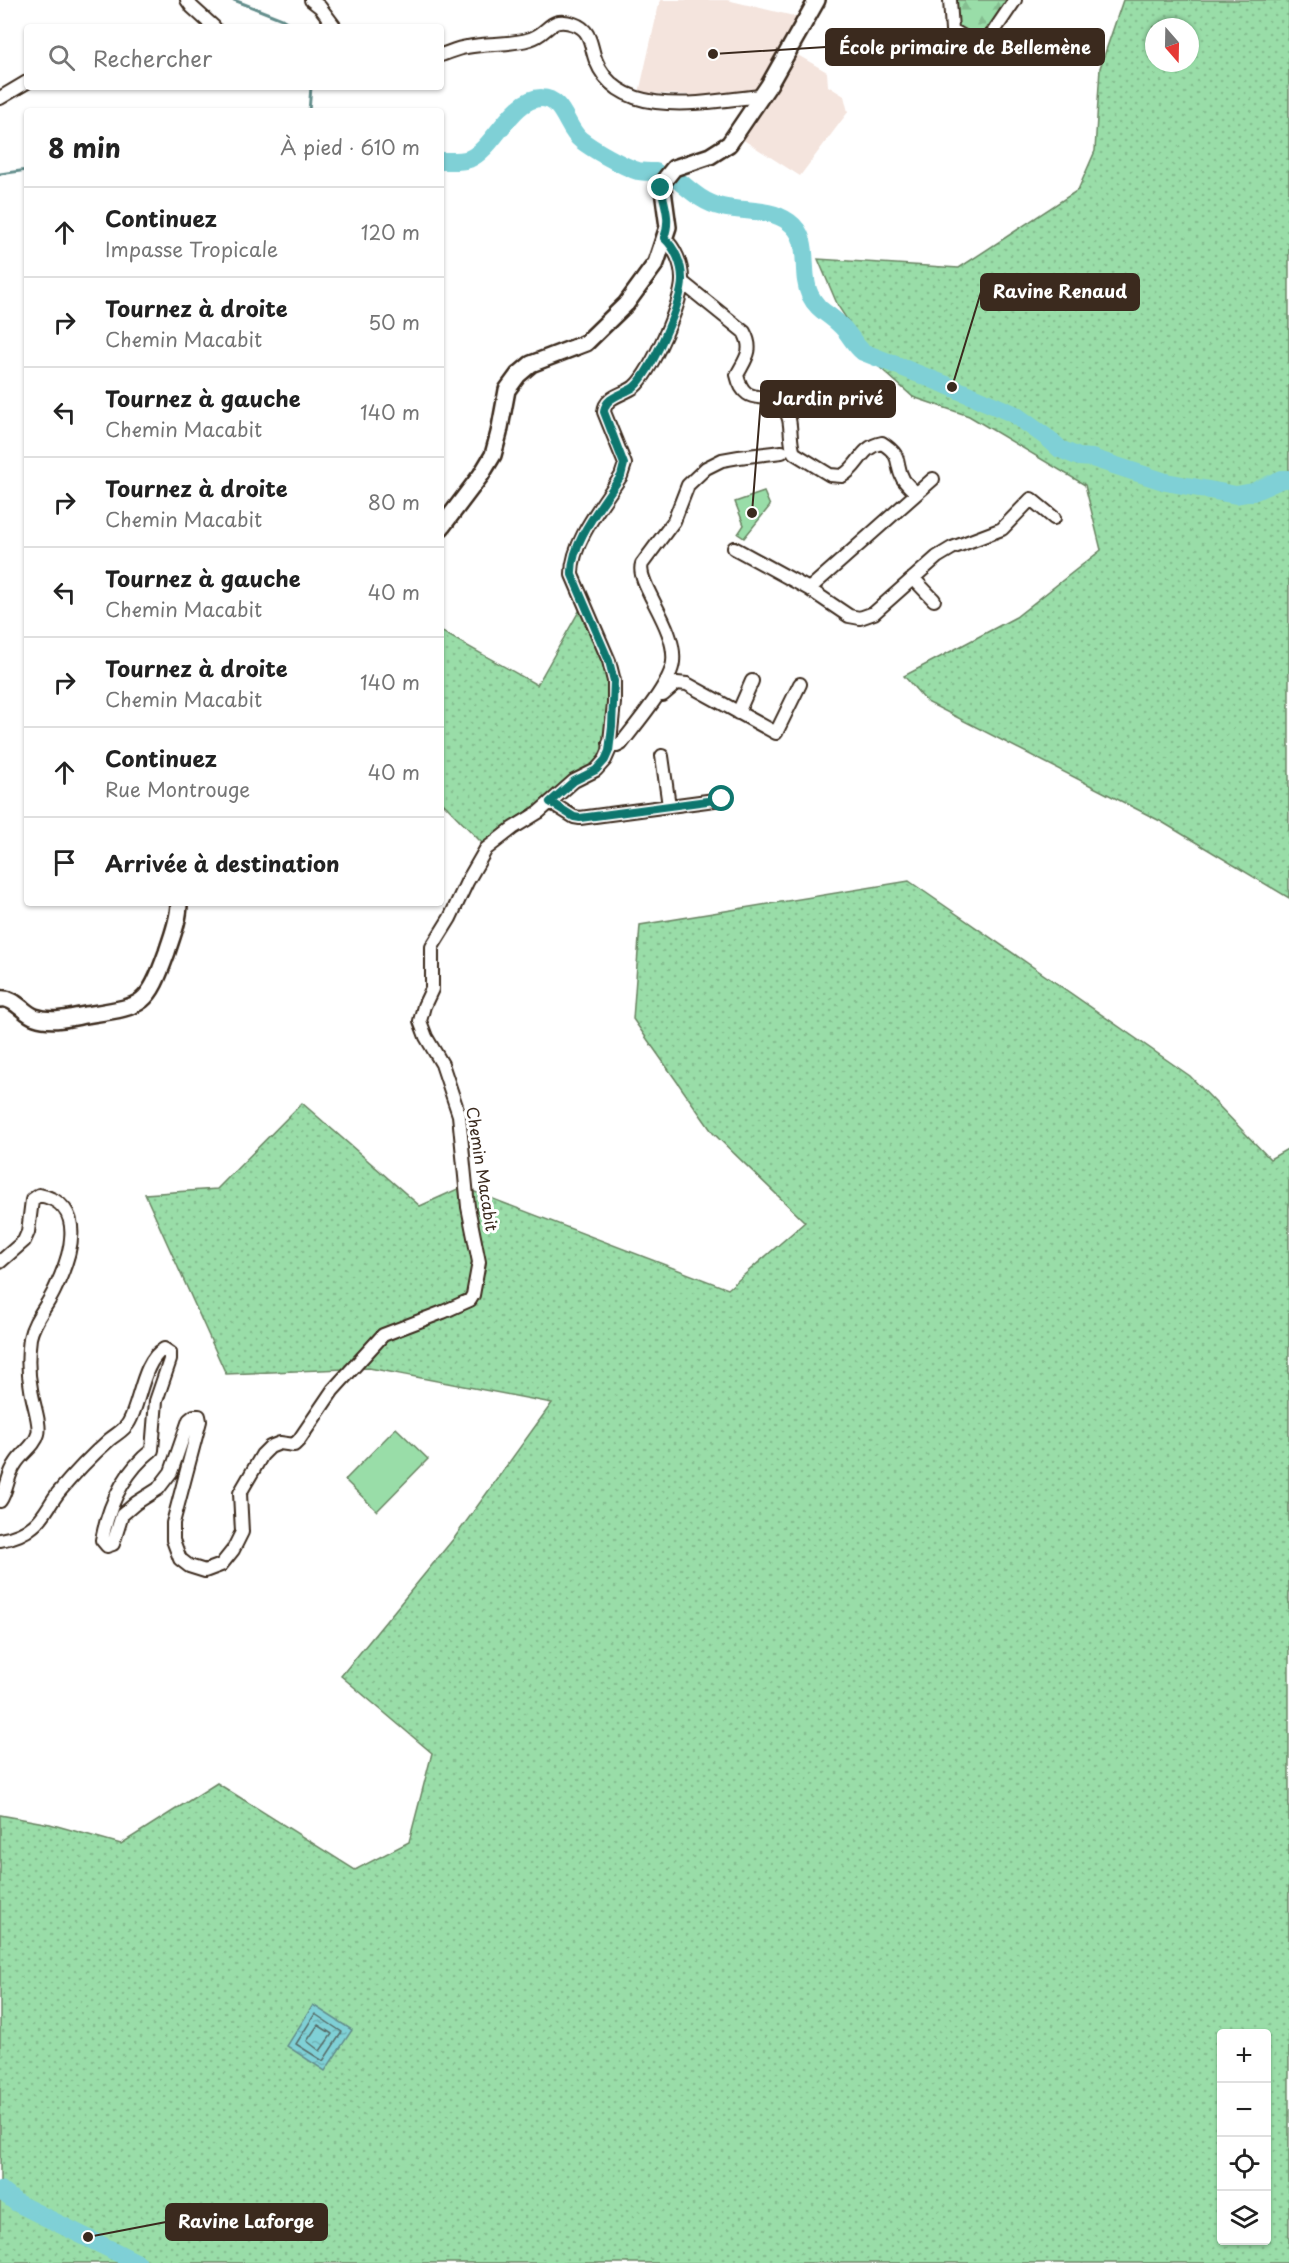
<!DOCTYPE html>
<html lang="fr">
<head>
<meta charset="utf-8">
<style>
	:root { --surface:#fff; --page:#f2f2f2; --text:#222; --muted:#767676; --line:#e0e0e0 }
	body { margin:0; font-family:"Playpen Sans",sans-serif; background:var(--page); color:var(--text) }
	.controls { position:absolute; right:18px; bottom:18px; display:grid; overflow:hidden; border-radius:6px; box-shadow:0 2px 4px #0004 }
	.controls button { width:54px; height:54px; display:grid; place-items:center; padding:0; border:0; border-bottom:2px solid var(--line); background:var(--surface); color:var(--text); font:30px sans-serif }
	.compass { position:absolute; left:1145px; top:18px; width:54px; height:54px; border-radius:50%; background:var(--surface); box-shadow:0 2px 4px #0004; rotate:160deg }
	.stop { position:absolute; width:18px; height:18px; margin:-14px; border:4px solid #0f766e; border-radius:50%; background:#fff }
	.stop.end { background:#0f766e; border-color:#fff; box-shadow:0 2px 6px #0008 }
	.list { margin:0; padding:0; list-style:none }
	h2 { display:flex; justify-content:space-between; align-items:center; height:78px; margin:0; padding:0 24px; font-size:26px }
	h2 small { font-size:20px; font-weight:400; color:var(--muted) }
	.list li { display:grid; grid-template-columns:39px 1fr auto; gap:18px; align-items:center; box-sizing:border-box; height:90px; padding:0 24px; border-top:2px solid var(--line) }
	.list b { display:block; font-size:22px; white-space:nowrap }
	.list p { margin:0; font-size:20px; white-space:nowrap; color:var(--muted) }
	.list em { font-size:20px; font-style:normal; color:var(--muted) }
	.icon { flex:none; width:33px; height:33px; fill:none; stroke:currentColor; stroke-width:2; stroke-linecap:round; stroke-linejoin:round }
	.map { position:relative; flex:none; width:1289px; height:2263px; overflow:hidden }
	.search { position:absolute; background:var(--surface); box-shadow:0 2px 4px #0004; left:24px; top:24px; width:420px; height:66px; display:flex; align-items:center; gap:15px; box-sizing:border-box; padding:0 21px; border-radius:6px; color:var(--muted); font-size:22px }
	.panel { position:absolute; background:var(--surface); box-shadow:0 2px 4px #0004; left:24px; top:108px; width:420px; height:798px; border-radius:6px }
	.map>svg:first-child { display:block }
</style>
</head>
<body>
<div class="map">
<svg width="1289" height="2263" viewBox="0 0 1289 2263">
	<defs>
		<pattern id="grass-dots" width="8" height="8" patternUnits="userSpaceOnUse" patternTransform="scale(1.5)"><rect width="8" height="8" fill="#99dda8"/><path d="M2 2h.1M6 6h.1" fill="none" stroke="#85be90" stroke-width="1.8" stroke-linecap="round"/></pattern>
		<pattern id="forest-firs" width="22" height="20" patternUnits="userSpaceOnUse" patternTransform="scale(1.5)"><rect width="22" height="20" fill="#99dda8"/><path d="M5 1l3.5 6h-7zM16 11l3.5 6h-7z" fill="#85be90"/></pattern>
		<pattern id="water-ripples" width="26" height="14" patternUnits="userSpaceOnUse" patternTransform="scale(1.5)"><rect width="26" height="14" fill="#7fd0d6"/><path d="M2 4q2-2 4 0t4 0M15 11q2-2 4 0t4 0" fill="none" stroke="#6fb3b7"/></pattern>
	</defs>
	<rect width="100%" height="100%" fill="#fff"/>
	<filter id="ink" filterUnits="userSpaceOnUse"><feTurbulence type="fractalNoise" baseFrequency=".0167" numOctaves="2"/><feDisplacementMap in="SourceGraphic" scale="12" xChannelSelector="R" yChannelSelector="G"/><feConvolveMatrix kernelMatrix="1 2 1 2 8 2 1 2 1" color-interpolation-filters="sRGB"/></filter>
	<g filter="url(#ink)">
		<path fill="#f4e4dd" d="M660,0H727L798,17L758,91L715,96L639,93Z
			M796,54L827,72L828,86L844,96L848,112L800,176L742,139Z"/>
		<path fill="url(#grass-dots)" stroke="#6a8463" stroke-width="1.5" fill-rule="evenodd" d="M1123,0H1289V898L1162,822L927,702L904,676L1016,617L1101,550L1085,485L969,416L913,397L877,365L838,306L818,259L959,268L1078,190L1095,151L1100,68ZM1154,27H1190V63H1154Z
			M582,606L614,681L605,760L484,845L441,801V631L537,685Z
			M909,881L1190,1076L1270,1159L1289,1148V2263H0V1815L50,1824L121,1844L217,1783L355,1870L409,1842L432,1753L341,1676L455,1537L552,1403L369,1368L226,1374L145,1194L217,1189L302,1103L420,1206L462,1187L728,1289L805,1222L713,1133L633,1019L640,925ZM1222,2034H1266V2240H1222Z"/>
		<path fill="url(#forest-firs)" stroke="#6a8463" stroke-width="1.5" d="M950,0H1015L980,43L952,30Z"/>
		<path fill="#99dda8" stroke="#6a8463" stroke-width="1.5" d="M764,492L770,506L744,538L738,534L744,525L735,502Z
			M396,1428L428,1459L377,1511L345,1480Z"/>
		<path fill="url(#water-ripples)" stroke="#648e8c" stroke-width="1.5" d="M313,2005L352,2030L325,2071L287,2046Z"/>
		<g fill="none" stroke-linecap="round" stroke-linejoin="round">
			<path stroke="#566c68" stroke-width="1.5" d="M315,2014L342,2032L323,2061L296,2044Z
				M318,2025L332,2034L320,2051L307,2041Z"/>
			<path stroke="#648e8c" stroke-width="3" d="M234,0L282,19L295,27
				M309,111L311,87
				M0,174L27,170"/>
			<path stroke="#7fd0d6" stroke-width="18" d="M441,161C450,161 460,162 469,159C493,150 512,98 541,98C564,98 566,129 581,140C592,149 624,167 638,171C643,172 650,172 656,172
				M679,181C692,192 704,203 722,207C743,212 770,208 789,222C813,239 799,272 810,295C818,311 828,313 839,324C849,332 853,344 863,352L944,384L1014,414L1049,439L1060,449L1079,457L1092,458L1166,482L1236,495L1253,492L1282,479H1289
				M0,2190L17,2203L138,2263"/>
			<g stroke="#3b2a1e" stroke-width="16">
				<path id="minor" d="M187,0L192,7L214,27
					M311,0L320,7L335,27
					M950,0L952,30L969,40L980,43L992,34L1015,0
					M441,55C450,52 458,48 467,47C488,42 509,46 530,39C549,34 549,15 574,24C592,30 590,46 596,61C620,122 710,101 760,96
					M0,98L27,82
					M682,282L744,332C754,350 746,358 737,375C745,410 767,388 783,407C794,419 788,439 794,453L830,475L842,476C860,466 860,447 882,443C904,457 894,463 903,479C906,484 912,489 916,493
					M734,548L809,589L849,616L860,618L874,613L937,557L952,548L1002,529L1031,499L1054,518
					M913,578L934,600
					M809,589L933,479
					M663,695L677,683L687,684L776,733L800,684
					M738,713L752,681
					M609,743L617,746L621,744C635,725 671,684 673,662C677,627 635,583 642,564L674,521L688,485L706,468L722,460L739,457L782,452
					M662,756L669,806
					M550,802L574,817L580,818L722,799
					M0,1262L24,1241L28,1232L32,1200L39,1195C89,1204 70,1258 55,1289C47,1307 34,1319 30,1338C28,1353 28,1374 31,1389C32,1400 41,1424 38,1434C35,1446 22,1453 16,1463C7,1475 8,1489 0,1501
					M0,1540C12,1538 24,1534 33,1526C44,1518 50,1503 58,1493C73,1475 91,1456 109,1440C116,1434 125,1430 129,1422C140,1403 143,1360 164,1349L170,1353V1360L156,1401L152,1450C123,1473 109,1504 102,1540L107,1546L113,1544L122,1515L136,1503L158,1489L171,1472L189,1420L194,1416H199L200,1421L173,1523V1540L180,1559L189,1566L205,1571L221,1565L233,1550L242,1532L240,1493L262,1455L270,1447L280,1443L294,1445L299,1440L333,1390L383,1335L443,1312L470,1300L473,1295L479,1262L468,1207L459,1115L442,1064L426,1037L420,1021L424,1006L432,989V947L450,918L467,882L486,849L513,828L539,812L574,781L596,770L605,760L609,751L614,703V681L609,661L572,575C571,542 603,504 621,476L625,464L604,412C605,396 623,395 634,387C651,373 683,301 682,279C682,264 675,248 664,238"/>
			</g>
			<g stroke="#3b2a1e" stroke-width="20">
				<path id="major" d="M441,528L481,475L493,455L499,433L507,390L518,375L531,364L586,343L626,304L656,263L668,227L662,183L674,168L710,156L729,144L769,85L817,0
					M0,999C15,997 23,1013 35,1017C52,1023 69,1018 85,1015C143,1006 147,1008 167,952C172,936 179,920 179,903"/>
			</g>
			<use href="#minor" stroke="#fff" stroke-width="12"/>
			<use href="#major" stroke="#fff" stroke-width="15"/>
		</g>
	</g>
	<g fill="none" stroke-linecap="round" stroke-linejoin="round" filter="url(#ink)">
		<path stroke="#0f766e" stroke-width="8" d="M661,188C665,206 671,220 664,238C675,248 682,264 682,279C683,301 651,373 634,387C623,395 605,396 604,412L624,464L621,476C603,504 570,542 572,575L609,661L614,681L612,726L609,751L605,760L596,770L574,781L550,802L574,817L580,818L722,799"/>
	</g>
	<g text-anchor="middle" stroke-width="6" stroke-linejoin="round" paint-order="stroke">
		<g font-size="16" fill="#3b2a1e" stroke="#fff">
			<text transform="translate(482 1169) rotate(81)" y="6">Chemin Macabit</text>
		</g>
	</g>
	<path fill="none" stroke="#3b2a1e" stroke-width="2" d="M713 54L826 47M952 387L981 292M752 513L761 399M88 2237L166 2222"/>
	<g fill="#3b2a1e" stroke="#fff" stroke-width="2">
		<circle cx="713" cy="54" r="6"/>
		<circle cx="952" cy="387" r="6"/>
		<circle cx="752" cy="513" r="6"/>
		<circle cx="88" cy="2237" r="6"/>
	</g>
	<g fill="#3b2a1e" stroke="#3b2a1e" stroke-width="2">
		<rect x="826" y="29" width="278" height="36" rx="6"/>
		<rect x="981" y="274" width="158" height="36" rx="6"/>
		<rect x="761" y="381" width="134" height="36" rx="6"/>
		<rect x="166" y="2204" width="161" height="36" rx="6"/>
	</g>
	<g font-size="18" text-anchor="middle" font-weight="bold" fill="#fff">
		<text x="965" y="54">École primaire de Bellemène</text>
		<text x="1060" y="298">Ravine Renaud</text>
		<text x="828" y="405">Jardin privé</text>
		<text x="246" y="2228">Ravine Laforge</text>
	</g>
</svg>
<div class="controls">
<button>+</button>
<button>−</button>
<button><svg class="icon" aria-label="locate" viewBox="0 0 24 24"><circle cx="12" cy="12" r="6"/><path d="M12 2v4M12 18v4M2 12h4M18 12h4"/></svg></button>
<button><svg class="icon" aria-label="layers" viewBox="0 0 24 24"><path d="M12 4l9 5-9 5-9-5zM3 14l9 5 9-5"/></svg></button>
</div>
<svg class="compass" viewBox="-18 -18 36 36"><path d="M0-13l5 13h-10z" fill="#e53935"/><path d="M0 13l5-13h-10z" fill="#767676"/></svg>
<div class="stop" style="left:722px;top:799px"></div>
<div class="stop end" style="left:661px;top:188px"></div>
<div class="search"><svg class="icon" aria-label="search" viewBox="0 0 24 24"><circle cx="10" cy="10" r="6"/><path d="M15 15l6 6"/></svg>Rechercher</div>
<section class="panel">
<h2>8 min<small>À pied · 610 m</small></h2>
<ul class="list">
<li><svg class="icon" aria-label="ahead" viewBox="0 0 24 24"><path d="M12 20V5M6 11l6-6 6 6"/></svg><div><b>Continuez</b><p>Impasse Tropicale</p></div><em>120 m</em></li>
<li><svg class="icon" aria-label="right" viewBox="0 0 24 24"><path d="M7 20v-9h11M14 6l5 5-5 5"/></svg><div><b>Tournez à droite</b><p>Chemin Macabit</p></div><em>50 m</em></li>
<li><svg class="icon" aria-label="left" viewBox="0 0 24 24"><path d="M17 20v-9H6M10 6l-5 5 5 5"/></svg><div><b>Tournez à gauche</b><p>Chemin Macabit</p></div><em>140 m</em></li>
<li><svg class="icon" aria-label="right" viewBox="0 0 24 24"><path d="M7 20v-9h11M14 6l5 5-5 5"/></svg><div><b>Tournez à droite</b><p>Chemin Macabit</p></div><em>80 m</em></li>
<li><svg class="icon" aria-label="left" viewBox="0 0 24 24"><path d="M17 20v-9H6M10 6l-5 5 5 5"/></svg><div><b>Tournez à gauche</b><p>Chemin Macabit</p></div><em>40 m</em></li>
<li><svg class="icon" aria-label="right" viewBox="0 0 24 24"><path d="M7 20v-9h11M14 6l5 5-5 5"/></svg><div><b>Tournez à droite</b><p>Chemin Macabit</p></div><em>140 m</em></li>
<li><svg class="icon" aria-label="ahead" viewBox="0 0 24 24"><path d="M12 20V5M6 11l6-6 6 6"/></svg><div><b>Continuez</b><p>Rue Montrouge</p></div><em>40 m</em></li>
<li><svg class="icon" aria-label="arrive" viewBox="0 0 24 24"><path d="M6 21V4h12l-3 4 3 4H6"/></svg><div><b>Arrivée à destination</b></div></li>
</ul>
</section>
</div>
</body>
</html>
